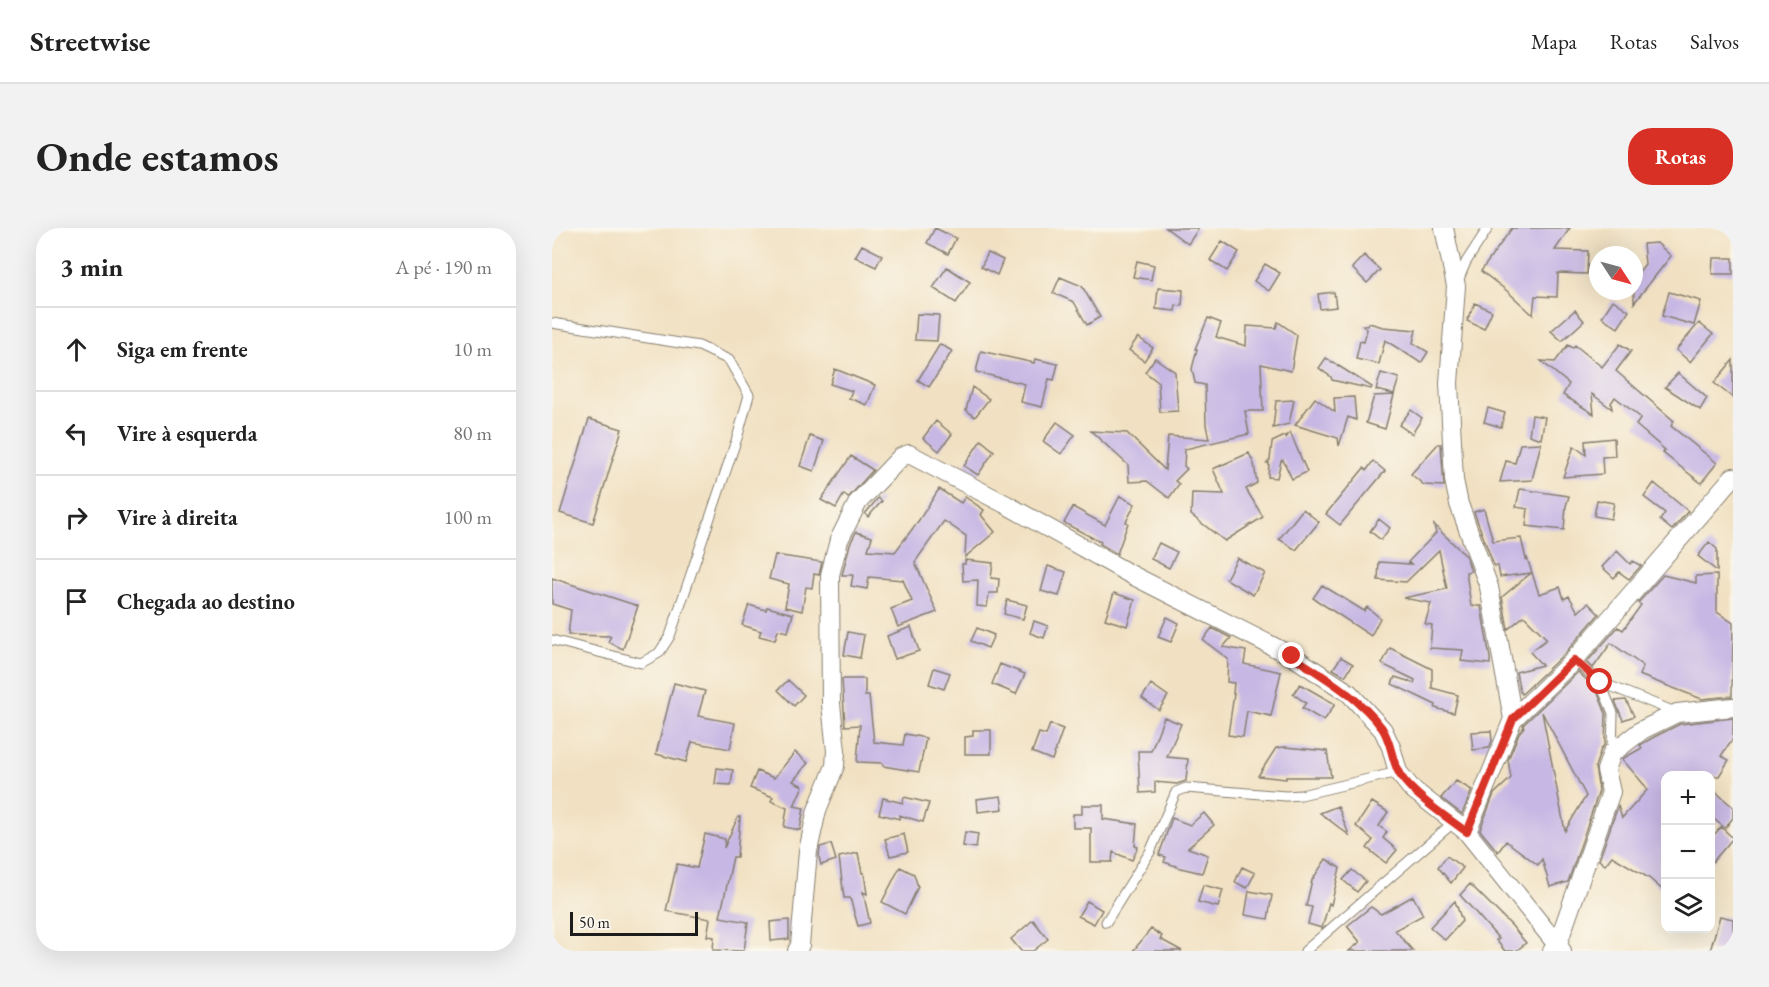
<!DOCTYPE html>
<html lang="pt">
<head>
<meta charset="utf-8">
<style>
	:root { --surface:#fff; --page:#f2f2f2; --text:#222; --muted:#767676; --line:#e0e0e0; --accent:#d93025 }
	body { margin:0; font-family:"EB Garamond",serif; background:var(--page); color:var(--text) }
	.controls { position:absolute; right:18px; bottom:18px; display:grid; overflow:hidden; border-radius:12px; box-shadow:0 6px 24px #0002 }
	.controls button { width:54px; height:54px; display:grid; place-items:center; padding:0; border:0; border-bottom:2px solid var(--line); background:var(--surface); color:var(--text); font:30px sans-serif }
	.compass { position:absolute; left:1037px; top:18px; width:54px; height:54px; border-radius:50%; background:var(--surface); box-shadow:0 6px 24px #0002; rotate:126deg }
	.scale { position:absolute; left:18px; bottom:15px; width:128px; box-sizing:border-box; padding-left:6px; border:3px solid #1c1c1c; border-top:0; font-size:16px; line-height:21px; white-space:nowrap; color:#1c1c1c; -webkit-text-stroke:4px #fbf7ec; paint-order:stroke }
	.stop { position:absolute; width:18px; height:18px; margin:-14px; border:4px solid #d93025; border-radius:50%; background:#fff }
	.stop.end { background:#d93025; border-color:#fff; box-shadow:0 2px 6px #0008 }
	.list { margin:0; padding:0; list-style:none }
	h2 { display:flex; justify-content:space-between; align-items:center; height:78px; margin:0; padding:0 24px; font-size:26px }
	h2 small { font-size:20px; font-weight:400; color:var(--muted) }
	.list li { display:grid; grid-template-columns:39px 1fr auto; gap:18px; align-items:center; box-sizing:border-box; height:84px; padding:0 24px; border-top:2px solid var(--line) }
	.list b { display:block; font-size:22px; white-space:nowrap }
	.list em { font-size:20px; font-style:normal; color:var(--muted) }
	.icon { flex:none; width:33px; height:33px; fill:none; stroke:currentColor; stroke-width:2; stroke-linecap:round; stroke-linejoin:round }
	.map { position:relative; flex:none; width:1181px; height:723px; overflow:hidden; border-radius:24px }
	header { display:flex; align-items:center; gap:36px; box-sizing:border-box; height:84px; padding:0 30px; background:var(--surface); border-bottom:2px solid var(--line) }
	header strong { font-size:28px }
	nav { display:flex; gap:33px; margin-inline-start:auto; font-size:21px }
	.intro { display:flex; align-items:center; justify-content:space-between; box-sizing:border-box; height:144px; padding:0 36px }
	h1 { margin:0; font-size:42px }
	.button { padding:15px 27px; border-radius:24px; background:var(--accent); color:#fff; font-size:21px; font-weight:700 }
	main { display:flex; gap:36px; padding:0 36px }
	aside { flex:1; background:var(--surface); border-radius:24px; box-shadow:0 6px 24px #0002 }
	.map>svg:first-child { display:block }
</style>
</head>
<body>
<header>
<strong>Streetwise</strong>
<nav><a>Mapa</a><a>Rotas</a><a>Salvos</a></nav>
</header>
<div class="intro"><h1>Onde estamos</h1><a class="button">Rotas</a></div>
<main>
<aside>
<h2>3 min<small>A pé · 190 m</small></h2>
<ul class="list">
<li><svg class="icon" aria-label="ahead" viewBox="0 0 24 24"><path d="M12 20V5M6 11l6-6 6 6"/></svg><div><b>Siga em frente</b></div><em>10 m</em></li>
<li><svg class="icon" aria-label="left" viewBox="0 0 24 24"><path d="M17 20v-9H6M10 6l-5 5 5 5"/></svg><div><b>Vire à esquerda</b></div><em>80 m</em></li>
<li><svg class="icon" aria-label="right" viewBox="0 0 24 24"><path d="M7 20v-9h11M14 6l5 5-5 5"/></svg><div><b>Vire à direita</b></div><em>100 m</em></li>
<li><svg class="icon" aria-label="arrive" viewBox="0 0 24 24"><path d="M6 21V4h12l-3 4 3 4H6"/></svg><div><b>Chegada ao destino</b></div></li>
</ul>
</aside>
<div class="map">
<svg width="1181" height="723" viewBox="0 0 1181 723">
	<rect width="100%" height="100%" fill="#fbf7ec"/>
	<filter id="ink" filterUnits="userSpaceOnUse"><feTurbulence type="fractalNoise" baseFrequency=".0167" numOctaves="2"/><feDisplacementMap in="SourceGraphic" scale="12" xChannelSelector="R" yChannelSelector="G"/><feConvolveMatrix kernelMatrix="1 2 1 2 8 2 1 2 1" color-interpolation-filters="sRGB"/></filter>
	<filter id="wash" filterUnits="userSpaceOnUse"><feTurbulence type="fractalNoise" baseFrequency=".008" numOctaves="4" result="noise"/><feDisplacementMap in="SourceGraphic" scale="24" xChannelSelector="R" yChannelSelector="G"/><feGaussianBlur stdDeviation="1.35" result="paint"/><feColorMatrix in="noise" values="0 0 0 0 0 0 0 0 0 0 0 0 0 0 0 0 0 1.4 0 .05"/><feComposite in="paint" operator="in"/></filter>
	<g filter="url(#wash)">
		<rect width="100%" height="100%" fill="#f1e1c2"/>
		<g id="blocks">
			<path fill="#c7b7e4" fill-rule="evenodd" d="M383,0L404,10L396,26L375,15Z
				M614,0H647L636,16Z
				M960,0H1018L1003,22L1036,23L1035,46L1006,45L1005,69L983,68L981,87L954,62L929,43Z
				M670,13L687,24L675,43L658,32Z
				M1105,15L1119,28L1082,75V50L1093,36L1091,16Z
				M310,17L330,27L324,39L303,29Z
				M436,25L451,32L445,47L429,39Z
				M812,27L828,42L815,55L800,40Z
				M1161,30H1181V46H1160Z
				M585,33L602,37L599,52L581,49Z
				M713,36L728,45L717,63L702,53Z
				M395,39L418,54L404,75L381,60Z
				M508,49L530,58L548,89L535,97L522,74L501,65Z
				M606,60L631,62L630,78L624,77L623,83L604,81Z
				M782,64L784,79L768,81L766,66Z
				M1117,64L1149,73L1142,97L1110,88Z
				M1061,72L1077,83L1066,100L1050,89Z
				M923,75L940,83L932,101L915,93Z
				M1023,82L1032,93L1010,113L999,103Z
				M365,86L387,87L385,113L363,112Z
				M656,90L669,95L664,109L694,118L695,98L724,100L726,94L745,107L739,143L709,136L711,183H693L697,206L633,221L632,238L635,241L623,253L627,256L617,270L595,253L577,254L576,237L539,203L575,205L613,242L616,208L657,211L654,197L653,157L643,155L640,141L645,121H643Z
				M817,95L831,99L864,102L861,115L876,124L869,135L833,112L827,136L804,131L808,113L812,114L815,101L809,97L816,98Z
				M1147,95L1161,106L1138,134L1124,122Z
				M586,109L601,120L592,133L577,122Z
				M388,116L400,123L392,136L390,135L392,136L377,159L366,152Z
				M1068,116L1079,123L1064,143L1122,193L1119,198L1165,235L1149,255L1111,225L1113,222L1084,197L1089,190L1063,169L1059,175L1060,181L1040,166L1042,186L1011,167L1017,156L989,133L1003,134L1016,117L1021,120L1023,117L1050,139Z
				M429,123L482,135L483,131L506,136L502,152L497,151L490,179L469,174L473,156L424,144Z
				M603,130L623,144L626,183L608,184L606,154L593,144Z
				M774,130L820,159L819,161L780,152L779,149L767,140Z
				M1181,132V170L1162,155Z
				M283,141L323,157L315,177L297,170L300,163L278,156Z
				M829,145L847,150L842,166L824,162Z
				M1126,145L1155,170L1148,182L1113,159Z
				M420,159L437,171L423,189L414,182Z
				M842,167L833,201L814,195L822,168Z
				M802,169L804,192L796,189L787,218L786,210L743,197L763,170L783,184L782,170Z
				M742,172L737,196L721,200L724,173Z
				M936,180L953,185L949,199L932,194Z
				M859,182L870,190L860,206L847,197Z
				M980,187L993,189L989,211L977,207Z
				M37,191L70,201L41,295L8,285Z
				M384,193L400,206L387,223L371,210Z
				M505,194L523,207L509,226L491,213Z
				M738,204L755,244L740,251L731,232L729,233L725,250L716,249L717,235H715L718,232L720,214L735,207L734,210Z
				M258,208L272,213L262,243L248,238Z
				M1062,210L1063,228L1050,229L1051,246L1011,249L1022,218L1034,227L1033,213Z
				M429,212L442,223L426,247L412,238Z
				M989,215L980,252L948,254L954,233L963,235L968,216Z
				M886,216H889L892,258L872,257L859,246Z
				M697,225L702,236L705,255L694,261L711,289L673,313L639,287L640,265L672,266L661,241Z
				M299,228L321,242L296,270L292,266L284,280L269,272Z
				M821,233L833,243L788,297L774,286L812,240L815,242Z
				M1102,255L1136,283L1120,302L1108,292L1113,285L1092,269Z
				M387,261L409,275L413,269L432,282L429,287L443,304L413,329L414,308L392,293L363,334L385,384L346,399L339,381L360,373L351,352L317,349L315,361L299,358L301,347H290L298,316L304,304L320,309L316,322L343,324L367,292Z
				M968,261L1017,268L1014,278L1012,302L974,298L976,281L964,279Z
				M568,268L583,276L574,294L576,295L565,326L548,316L549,314L512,295L521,279L553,297Z
				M326,270L330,273L316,289L313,286Z
				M1045,272L1062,275L1059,291L1042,288Z
				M751,281L767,294L744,322L727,311Z
				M932,281L941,313L969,310L974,331L975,330L987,366L1008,359L1012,371L1017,368L1026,384L1036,375L1047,386L1014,424L970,466L968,464L964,444L990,437L978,424L995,411L972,388L956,401L950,369L979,345L948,349L946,338H942L922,284Z
				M827,291L838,300L829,312L818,303Z
				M882,297L914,328L919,343L914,344L919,378H929L938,430V436L909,433L911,422L878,420L880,397L873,396L879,375L851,370L895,361L887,322L854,354L826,352L827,334L859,336L856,334L884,305Z
				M1157,314L1165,321V343L1146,328Z
				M607,315L625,324L617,340L599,331Z
				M1065,323L1078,336L1081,333L1089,338L1077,351L1067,344L1062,350L1050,339Z
				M223,327L270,334L267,347L262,346L260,360L254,359L250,383L233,379L237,356L217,351Z
				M685,330L713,345L701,367L674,351Z
				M413,332L441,335L439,350L447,351L446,365H437L435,379L425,378L426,352L411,353L410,336H413Z
				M496,338L514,344L507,368L489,363Z
				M1111,347L1144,355V348L1165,347V384L1181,395L1180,468L1150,471L1087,447L1091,438L1059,415L1041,440L1035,434L1066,399L1071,402L1089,377L1086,375Z
				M0,350L86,378L71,421L56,414L59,408L16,407L19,382L0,376Z
				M770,357L812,383L815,379L828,390L819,408L761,370Z
				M562,365L583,372L575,398L553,391Z
				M455,372L475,377L471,391L452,386Z
				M197,377L214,382L215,379L241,386L236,404L226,402L223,412L207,408L209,403L190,397Z
				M615,389L627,395L619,414L606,409Z
				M482,393L496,398L492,410L478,405Z
				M359,399L367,423L343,431L335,408Z
				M425,400L442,407L436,420L419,413Z
				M660,400L679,410L671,419L694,423L692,436L729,444L719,488L695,483L691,509L676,507L682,466H681L682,455L675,454L676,431L651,412Z
				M296,404L312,407L308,430L292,427Z
				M838,420L880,441V460L906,467L902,485L883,480L884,477L840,456L843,449L862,455L863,452L830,436Z
				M789,429L801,436L793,448L781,441Z
				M448,436L473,446L464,466L440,456Z
				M382,440L398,445L392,461L377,456Z
				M1026,444L1038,455L1045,463L1054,486L1053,516L1049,521L1043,539L1047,563L1016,654L998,659L990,631L986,637L954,613L946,624L928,602L942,566L959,550L956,532L967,505L972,499L971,497ZM990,484L1034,568L1013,603Z
				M290,451H313V468H317L322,514L351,517L353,506L374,510L367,544L331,538V535L305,534L308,497L293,498Z
				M236,452L252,467L242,478L226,462Z
				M122,455L153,463L146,488L183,495L178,521L140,514L134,534L104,526Z
				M599,456L616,468L607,482L590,470Z
				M748,456L783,476L772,493L750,480L754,475L741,466Z
				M1074,472L1082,488L1071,492L1063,473Z
				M612,489L629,496L615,529L636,531L634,553L625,556L603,554V564L588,565L586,523H599Z
				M1181,490V510L1169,528L1177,532L1167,548H1113V664L1097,650L1060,628L1053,637L1047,632L1066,578L1070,590L1095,562L1093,560L1094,559L1070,531L1090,520L1088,517L1102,509L1128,496Z
				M498,496L511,501L500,532L480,524L487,505L494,507Z
				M421,502H439V526H413V509L421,508Z
				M939,503L940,513L937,520L921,522L919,504Z
				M733,519L775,523L779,549H734V551L706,548L724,520Z
				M243,524L256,535L241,553L251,558L242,578L252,580L248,602L232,599L235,580L219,573L221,569L198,560L205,543L222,550Z
				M165,540L181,542L179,557L163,556Z
				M904,553L920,562L910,586L889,570Z
				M1158,559L1181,579V590L1173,600L1158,588Z
				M449,568L451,581L426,584L425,571Z
				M352,569L377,575L371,594L347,587L348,591L327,586L331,570L351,575Z
				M820,574L836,584L827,598L835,604L831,610L845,622L834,635L815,620L821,612L804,598Z
				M530,577H551V591L585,596L583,618L586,619L580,632L561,624L560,634H539V600H521V586H530Z
				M786,578L797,607L768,585Z
				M652,585L662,597L636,620L656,627L650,645L624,639V638L612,634L614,629L607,627L620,590L638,597Z
				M186,589H188L185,629H181L168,689L196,694L192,723L161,722L162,709L155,708L158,691L114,683L125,636L145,640L153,606L173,611L172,620Z
				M1169,599L1181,610L1158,637V611Z
				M413,604L426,606L424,620L411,618Z
				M352,606L356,624L338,628L333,611Z
				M279,616L284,632L269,637L267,629L268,619Z
				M306,625L310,645H312L315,666L311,664L318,695L306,698L298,670H292L287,629Z
				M895,628L911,640L899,655L886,639Z
				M774,631L788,640L779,677L777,675L770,700L756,696L760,679L754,678L760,652Z
				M348,639L362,646L366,659L353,686L330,674Z
				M690,639L703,645L695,660L683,654Z
				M800,642L814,653L805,664L791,652Z
				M918,656L960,698L974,715L964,723H953L944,712L947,711L908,667Z
				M651,657L671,662L666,679L646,674Z
				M697,663L720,667L716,691L693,687Z
				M861,668L871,687L843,702L861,723H797L808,714L795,698L819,679L829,686Z
				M535,673L550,682L542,696L526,688Z
				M903,673L910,693L893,712L878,699Z
				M1168,688L1181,691V723H1158Z
				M237,692V711L219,713L218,694Z
				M481,692L496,711L481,723H469L459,711Z
				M599,701L610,708L608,711L630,723H581Z"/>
		</g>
	</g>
	<g filter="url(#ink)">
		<use href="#blocks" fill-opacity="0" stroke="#867e6f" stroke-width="1.5"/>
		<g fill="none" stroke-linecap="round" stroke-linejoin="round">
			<g stroke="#867e6f" stroke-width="11">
				<path id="service" d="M906,53L914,34L936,0
					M0,95L147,118L177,132L197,167L186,207L118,408L107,425L89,435L0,412
					M1022,432L1048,454L1061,485L1060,525
					M1048,454L1123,484
					M554,694L598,624L624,564L634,560L734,568L749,567L846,544
					M753,723L902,594"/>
			</g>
			<g stroke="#867e6f" stroke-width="20">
				<path id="minor" d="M892,0L904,58L897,155L902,252L907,276L937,359L961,491
					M915,604L961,491L1022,432L1181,249
					M245,723L248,717L256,623L265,582L283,538L284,523L279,476L278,347L287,312L306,274L349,229L357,226L455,277L576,345L740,428L797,465L831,502L839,519L846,544L859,560L915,604L1010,723
					M1000,723L1005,718L1054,578L1059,564L1054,542L1060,525L1090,502L1125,485L1181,479"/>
			</g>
			<use href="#service" stroke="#fff" stroke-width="9"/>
			<use href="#minor" stroke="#fff" stroke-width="18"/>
		</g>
	</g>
	<g fill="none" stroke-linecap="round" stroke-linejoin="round" filter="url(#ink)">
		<path stroke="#d93025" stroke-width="8" d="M740,428C772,449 806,468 830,500C839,513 839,529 846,543C855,563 897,591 915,604L961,491L1022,432L1048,454"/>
	</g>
</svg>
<div class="controls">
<button>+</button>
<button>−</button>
<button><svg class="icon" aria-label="layers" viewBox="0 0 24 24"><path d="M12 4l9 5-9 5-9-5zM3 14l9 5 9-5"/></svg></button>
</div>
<svg class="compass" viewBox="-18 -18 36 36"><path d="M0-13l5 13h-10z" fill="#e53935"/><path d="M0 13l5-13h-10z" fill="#767676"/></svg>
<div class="scale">50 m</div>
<div class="stop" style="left:1048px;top:454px"></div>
<div class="stop end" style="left:740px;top:428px"></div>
</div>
</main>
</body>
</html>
